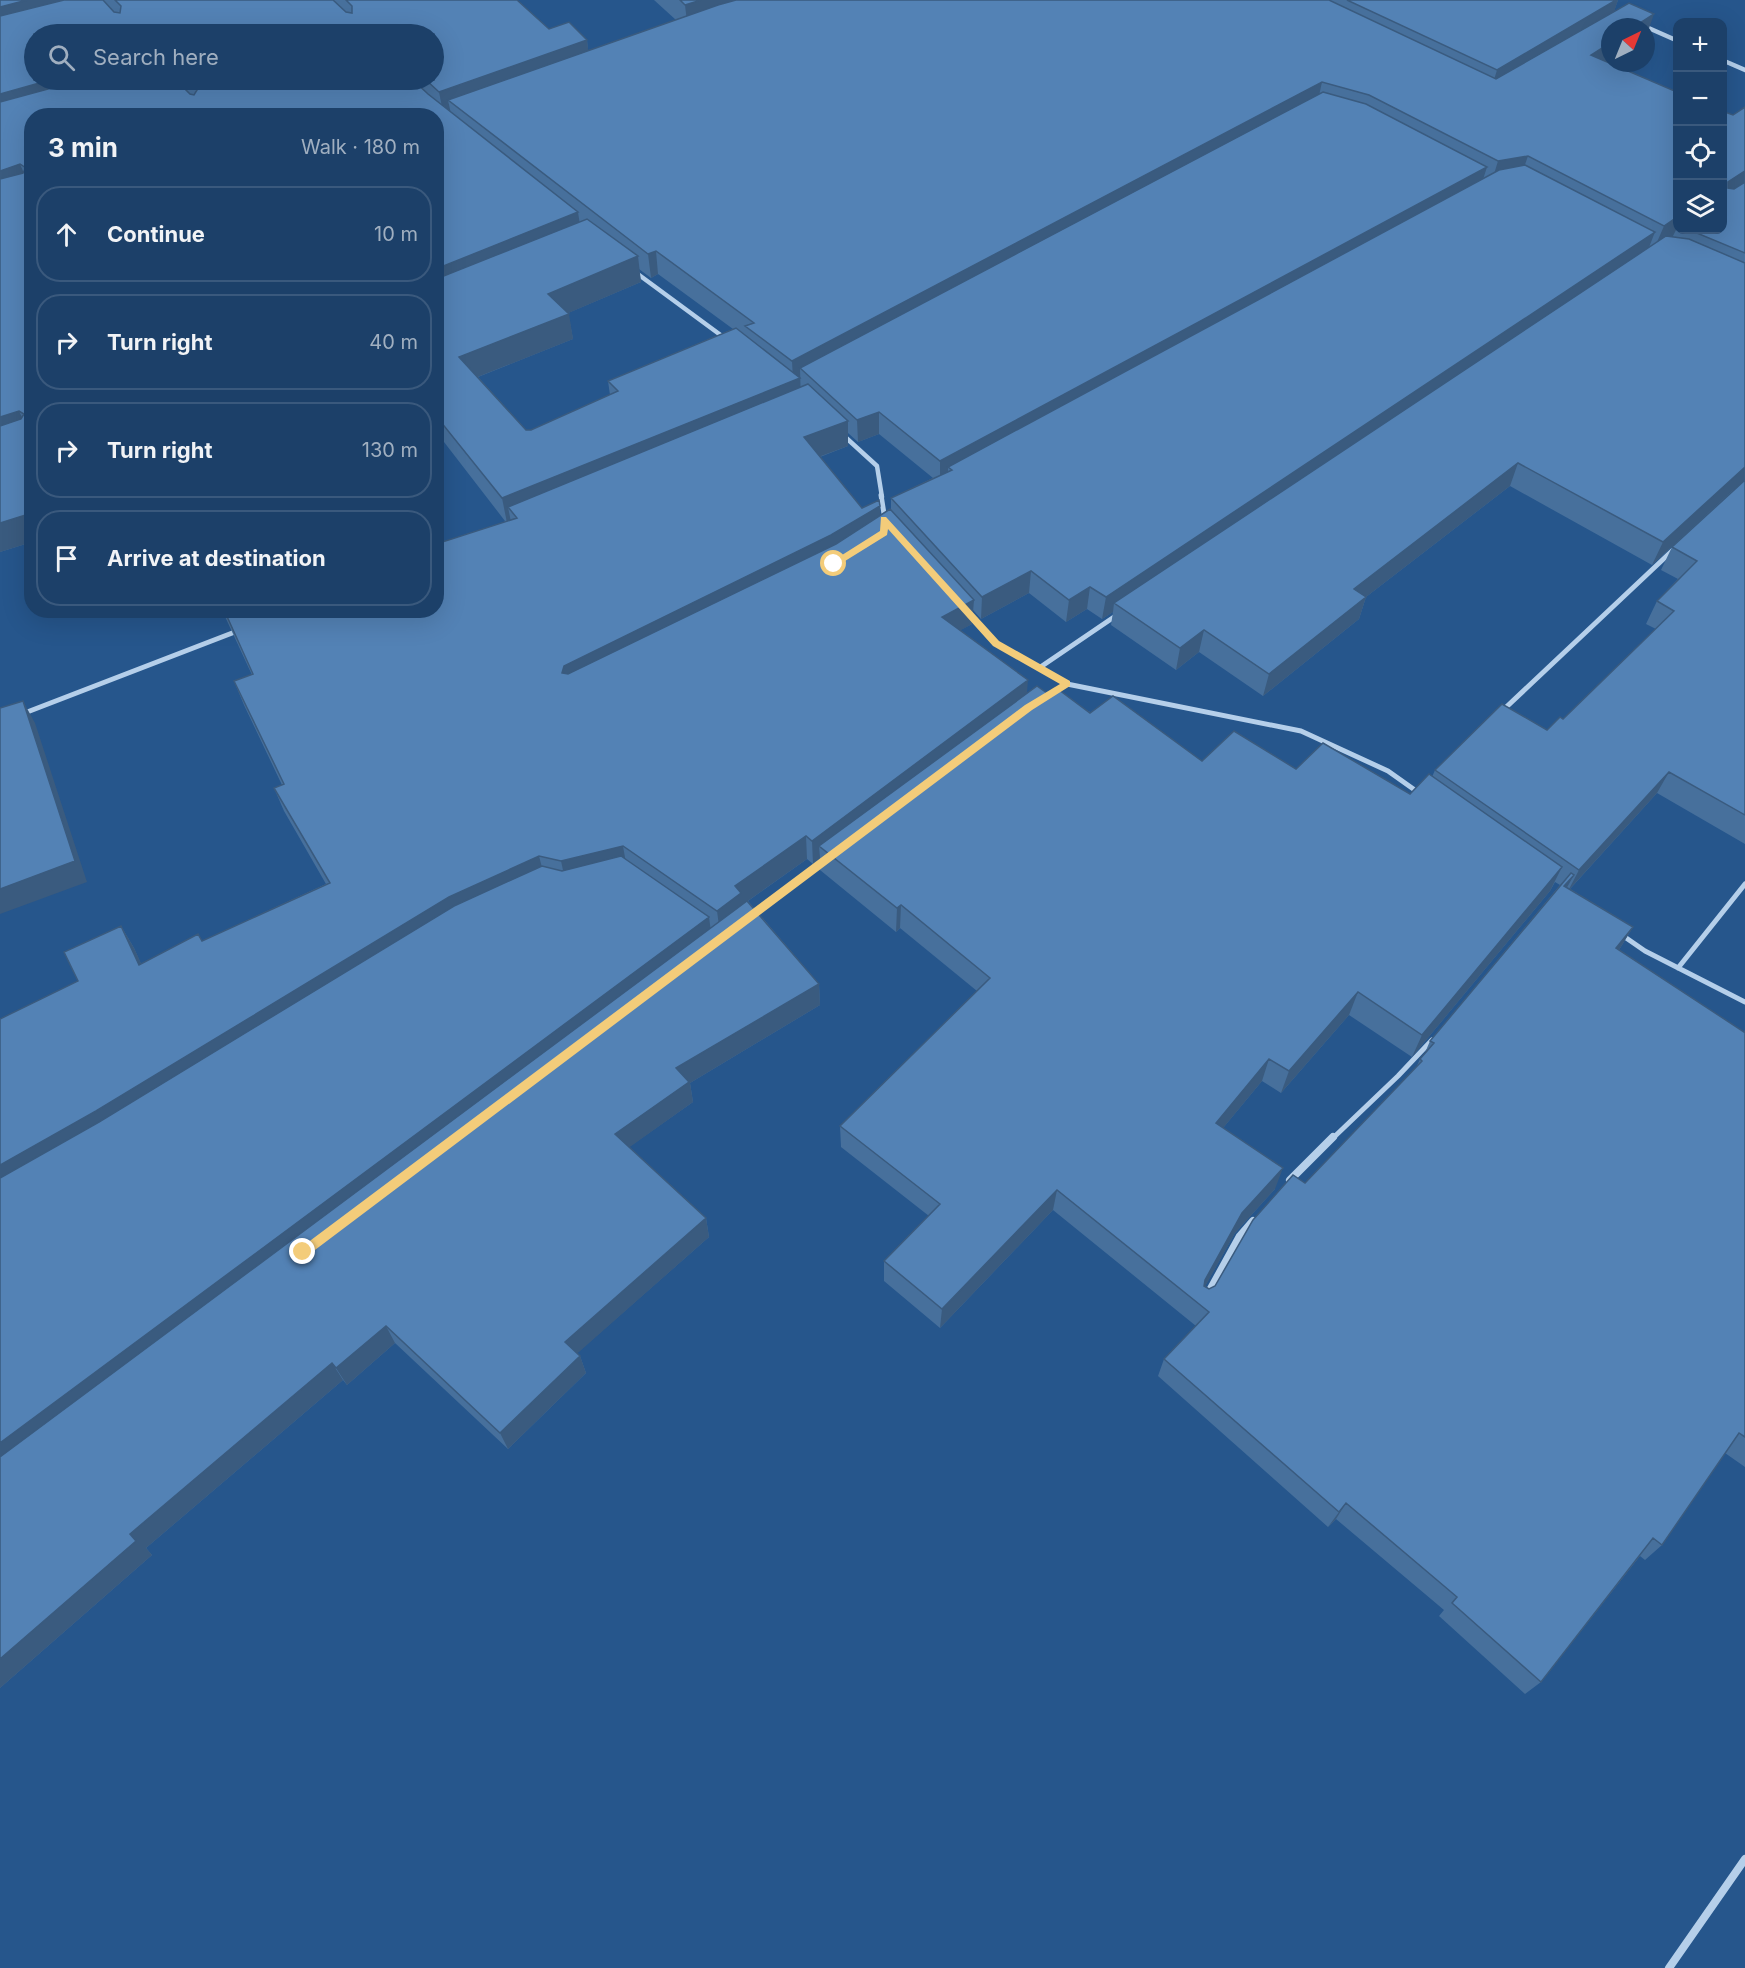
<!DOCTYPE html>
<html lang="en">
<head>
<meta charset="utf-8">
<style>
	:root { --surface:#1c4069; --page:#25476f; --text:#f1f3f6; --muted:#a0afc0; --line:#3a597d }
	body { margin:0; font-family:Inter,sans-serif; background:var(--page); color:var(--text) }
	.controls { position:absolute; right:18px; top:18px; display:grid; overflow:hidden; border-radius:12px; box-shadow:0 6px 24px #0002 }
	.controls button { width:54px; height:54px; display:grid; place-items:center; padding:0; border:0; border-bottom:2px solid var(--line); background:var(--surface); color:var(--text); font:30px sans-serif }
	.compass { position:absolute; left:1601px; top:18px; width:54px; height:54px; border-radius:50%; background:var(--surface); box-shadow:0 6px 24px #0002; rotate:43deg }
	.stop { position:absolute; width:18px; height:18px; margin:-14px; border:4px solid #f3cc7a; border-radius:50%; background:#fff }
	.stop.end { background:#f3cc7a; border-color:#fff; box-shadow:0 2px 6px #0008 }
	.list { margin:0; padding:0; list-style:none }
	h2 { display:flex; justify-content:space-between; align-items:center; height:78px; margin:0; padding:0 24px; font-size:26px }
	h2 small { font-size:20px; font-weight:400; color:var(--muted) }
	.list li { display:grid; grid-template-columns:39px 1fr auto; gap:18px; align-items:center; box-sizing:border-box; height:96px; margin:0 12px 12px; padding:0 12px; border:2px solid var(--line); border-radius:24px }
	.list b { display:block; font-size:22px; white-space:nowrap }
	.list em { font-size:20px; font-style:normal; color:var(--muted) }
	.icon { flex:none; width:33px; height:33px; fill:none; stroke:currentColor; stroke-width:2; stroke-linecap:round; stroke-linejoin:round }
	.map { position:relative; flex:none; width:1745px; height:1968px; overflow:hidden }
	.search { position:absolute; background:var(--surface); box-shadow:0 6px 24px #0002; left:24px; top:24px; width:420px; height:66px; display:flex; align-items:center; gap:15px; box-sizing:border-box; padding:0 21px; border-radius:33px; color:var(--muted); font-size:22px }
	.panel { position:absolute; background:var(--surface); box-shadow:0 6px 24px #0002; left:24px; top:108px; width:420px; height:510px; border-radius:24px }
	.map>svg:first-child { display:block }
</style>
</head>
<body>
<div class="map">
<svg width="1745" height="1968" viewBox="0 0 1745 1968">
	<rect width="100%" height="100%" fill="#26568c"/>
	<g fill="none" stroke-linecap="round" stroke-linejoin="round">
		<path stroke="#b5cfea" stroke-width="4.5" d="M1644,26L1678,41
			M1722,60L1745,70
			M635,272L726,339
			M843,435L877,466L882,497"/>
		<path stroke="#b5cfea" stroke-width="5" d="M881,495L885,520
			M968,612L996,643L1067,684L1301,731L1388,771L1419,793
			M1039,668L1117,615
			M1501,712L1673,550
			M22,714L240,630
			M751,916L827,859
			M1619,933L1645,951L1745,1002
			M1678,968L1745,884
			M1332,1139L1398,1076L1432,1040"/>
		<path stroke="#b5cfea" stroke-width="8" d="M1290,1180L1333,1137
			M1208,1294L1240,1236L1253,1221
			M1669,1968L1745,1859"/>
	</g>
	<path fill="#47709c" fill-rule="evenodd" d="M0,0H517L549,29L587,40L588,51L676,20L654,0H1618L1614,11L1608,62L1677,92V230H1722L1733,115L1745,107V844L1657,793L1570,889L1633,927L1619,950L1744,1032L1745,1031V1467L1725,1453L1662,1545L1645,1560L1640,1556L1541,1682L1525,1694L1439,1616L1444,1610L1336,1519L1328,1527L1158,1376L1164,1359L1196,1326L1053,1210L940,1328L884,1281V1261L929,1216L841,1147L840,1126L977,991L900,928L896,932L820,870V858L813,864L807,859L748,901L819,984L820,1005L690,1083L693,1102L629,1147L706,1218L709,1237L577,1353L580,1356L586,1373L508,1449L395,1343L347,1385L343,1380L146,1548L152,1555L0,1688V1019L78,981L121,926L134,948L141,964L202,941L326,884L284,811L274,788L282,785L244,705L234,681L252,675L222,610H436L505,521L444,442L436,445V116H32V542L0,552ZM34,34H434V80H34ZM639,269L651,278L658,274L733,329L608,381L610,395L531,430H526L478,377L573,339L568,313L641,282ZM848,433L858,442L879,434L933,478L891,498V510L880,515L862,508L820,457L848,446ZM1510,486L1652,565L1736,489L1672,547L1661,570L1678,579L1657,601L1646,624L1656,629L1563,719L1547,730L1435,770L1432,777L1410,794L1296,769L1202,761L1047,693H1027L960,630L972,624L973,610L981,619L1029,593L1066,622L1087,609L1102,619L1113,612L1111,625L1176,670L1199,652L1263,696L1359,619L1366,597ZM1555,882L1560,885L1430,1041L1424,1055L1420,1059L1416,1068L1305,1183L1215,1286L1209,1289L1205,1286L1235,1233L1275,1189L1223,1128L1262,1081L1281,1093L1349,1015L1412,1057L1550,891Z"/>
	<path fill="#3a5b7f" d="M27,0H94L0,34V7Z
		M701,0H756L688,30L685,5Z
		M1616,0H1618L1611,21L1490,93L1497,70Z
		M1654,14L1646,37V27H1634Z
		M587,40L590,65L448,100L451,114L444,117L439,92Z
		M1610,43V61L1583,78L1591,55Z
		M50,80H148L0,122V94Z
		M1322,82L1317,105L800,368L801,403L517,518L508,507L511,522L507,523L502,498L793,380L792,361Z
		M1528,156L1520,179L1491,184L1498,161Z
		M20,164L31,190L0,200V171Z
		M1487,167L1480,189L952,470L948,467V479L940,483V461Z
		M1745,171V185L1722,203L1728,182Z
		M578,212L582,238L436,297V269Z
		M1677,217V228L1673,236L1654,249L1664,226Z
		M1655,232L1646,255L1114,603L1113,612L1102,619L1106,597Z
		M656,251L658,274L651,278L648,254Z
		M638,256L641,282L552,320L548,294Z
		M569,314L573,339L465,382L459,357Z
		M19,411L31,436L0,446V417Z
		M879,412V434L858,442L857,420Z
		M437,417L444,442L436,445V418Z
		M848,421V446L805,462L804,437Z
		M1518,463L1510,486L1366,597L1359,619L1263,696L1269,674L1354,589Z
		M1745,467V482L1732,491L1652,565L1663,542Z
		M880,506V531L569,690L562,673L564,666Z
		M32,513V542L0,552V523Z
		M1031,571L1029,593L981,619L982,597Z
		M1090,587L1087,609L1066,622L1069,600Z
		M974,600L972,624L941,641L942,617Z
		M1204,630L1199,652L1176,670L1180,648Z
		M1028,680L1026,705L819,846L820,858L813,864L812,841Z
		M23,701L35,723L87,882L0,914V889Z
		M1669,772L1657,793L1568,891L1579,870Z
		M806,836L807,859L742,905L720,933L717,911L735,886Z
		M623,846L627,869L566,884L561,861Z
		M539,856L545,879L0,1194V1165L449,897Z
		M1562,867L1550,891L1412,1057L1422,1035Z
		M1574,875L1561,898L1564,886Z
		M901,905L900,928L896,932L897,908Z
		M709,917L712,939L0,1473V1443Z
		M121,926L134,948L152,987L139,965Z
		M1633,927L1619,950L1616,948Z
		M819,984L820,1005L690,1083L693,1102L620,1154L615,1134L676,1068Z
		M1358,992L1349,1015L1281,1093L1289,1071Z
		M1269,1059L1262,1081L1209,1145L1216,1123Z
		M1283,1168L1275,1189L1235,1233L1198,1299L1205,1280L1242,1213Z
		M1057,1190L1053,1210L940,1328L942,1309Z
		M706,1218L709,1237L571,1359L565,1342Z
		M386,1326L395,1343L347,1385L336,1368Z
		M580,1356L586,1373L508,1449L500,1433Z
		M332,1363L343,1380L146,1548L152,1555L0,1688V1659L130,1534Z
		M1346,1503L1336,1519L1328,1527L1339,1512Z"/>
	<path fill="#5382b5" stroke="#3a5b7f" stroke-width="1.5" d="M0,0H27L0,7Z
		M64,0H103L114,12L120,13L121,6L115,0H333L346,12L352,13V6L346,0H517L549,29L569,22L587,40L439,92L426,80H434V34H34V80H50L0,94V16Z
		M680,0H701L685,5Z
		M736,0H1329L1496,79L1629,3L1654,14L1634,27H1610V43L1591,55L1677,92V217L1664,226L1528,156L1498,161L1369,95L1322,82L792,361L745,326L754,323L656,251L648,254L448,100L718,5Z
		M1347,0H1616L1497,70Z
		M81,80H176L190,94L194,95L197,90L188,80H413L428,94L578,212L436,269V116H32V513L0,523V426L21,419L24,414L19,411L0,417V179L23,173L26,168L20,164L0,171V102Z
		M1323,92L1366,104L1487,167L940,461L879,412L857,420L800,368Z
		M1745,107V171L1728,182V188L1734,189L1745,182V253L1692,231L1685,230H1722V111L1733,115Z
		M1525,165L1655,232L1106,597L1090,587L1069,600L1031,571L982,597L891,498L952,470L948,467L1499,170Z
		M587,219L638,256L548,294L569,314L459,357L526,430H531L618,391L608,381L736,328L800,378L502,498L437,417L436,418V279Z
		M1666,236L1689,239L1745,263V467L1663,542L1518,463L1354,589L1366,597L1269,674L1204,630L1180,648L1114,603Z
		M808,384L848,421L804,437L862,508L879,500L880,506L831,535L564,666L562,673L568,674L836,544L890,509L974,600L942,617L1028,680L812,841L806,836L735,886L741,893L717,911L623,846L561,861L539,856L449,897L96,1111L0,1165V1019L78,981L64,952L121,926L139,965L198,934L202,941L330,883L274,788L284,784L234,681L253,674L225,612L230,610H436V544L517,518L508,507Z
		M1745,480V815L1669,772L1579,870L1435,770L1502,704L1547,730L1560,717L1563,719L1674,611L1657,601L1697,561L1672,547Z
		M1037,686L1047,693L1055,687L1090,713L1113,696L1202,761L1234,731L1296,769L1323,743L1410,794L1429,774L1562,867L1422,1035L1358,992L1289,1071L1269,1059L1216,1123L1283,1168L1242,1213L1205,1280L1204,1286L1209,1289L1215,1286L1253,1220L1293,1175L1305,1183L1422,1061L1420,1059L1434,1043L1430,1041L1571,873L1574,875L1564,886L1633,927L1616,948L1744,1032L1745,1031V1437L1739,1433L1662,1545L1653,1538L1541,1682L1452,1603L1457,1597L1346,1503L1339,1512L1164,1359L1209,1312L1057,1190L942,1309L884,1261L940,1204L840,1126L990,978L901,905L897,908L819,846Z
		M23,701L75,861L0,889V708Z
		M621,856L709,917L0,1443V1178L99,1122L454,906L542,866L562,871Z
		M747,901L819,984L676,1068L689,1082L615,1134L706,1218L565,1342L580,1356L500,1433L386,1326L336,1368L332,1363L130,1534L136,1541L0,1659V1457Z"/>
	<path fill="#f3cc7a" d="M881,517H886L999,641L1070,681V686L1032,710L307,1256H299V1249L1025,705L1060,684L993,646L888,529L887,535L837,566H831V562L880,531Z"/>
</svg>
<div class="controls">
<button>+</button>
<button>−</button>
<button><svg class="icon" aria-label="locate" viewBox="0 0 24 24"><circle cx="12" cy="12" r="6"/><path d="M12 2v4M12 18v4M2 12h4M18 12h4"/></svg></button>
<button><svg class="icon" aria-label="layers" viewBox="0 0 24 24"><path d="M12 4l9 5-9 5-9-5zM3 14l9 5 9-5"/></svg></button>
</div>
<svg class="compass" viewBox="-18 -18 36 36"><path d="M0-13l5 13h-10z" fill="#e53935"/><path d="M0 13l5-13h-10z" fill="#a0afc0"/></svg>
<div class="stop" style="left:834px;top:564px"></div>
<div class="stop end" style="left:303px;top:1252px"></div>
<div class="search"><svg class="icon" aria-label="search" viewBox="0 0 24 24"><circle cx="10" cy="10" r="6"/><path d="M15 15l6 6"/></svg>Search here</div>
<section class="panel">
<h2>3 min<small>Walk · 180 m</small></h2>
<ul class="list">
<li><svg class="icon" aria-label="ahead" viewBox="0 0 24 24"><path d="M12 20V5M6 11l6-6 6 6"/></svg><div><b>Continue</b></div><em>10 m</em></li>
<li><svg class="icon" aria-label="right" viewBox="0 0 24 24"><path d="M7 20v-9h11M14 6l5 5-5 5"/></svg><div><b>Turn right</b></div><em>40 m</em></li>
<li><svg class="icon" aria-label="right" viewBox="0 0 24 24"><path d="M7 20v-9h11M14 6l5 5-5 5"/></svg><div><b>Turn right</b></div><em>130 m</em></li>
<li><svg class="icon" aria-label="arrive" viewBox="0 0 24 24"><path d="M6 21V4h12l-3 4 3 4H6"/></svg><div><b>Arrive at destination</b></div></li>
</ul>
</section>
</div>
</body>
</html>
